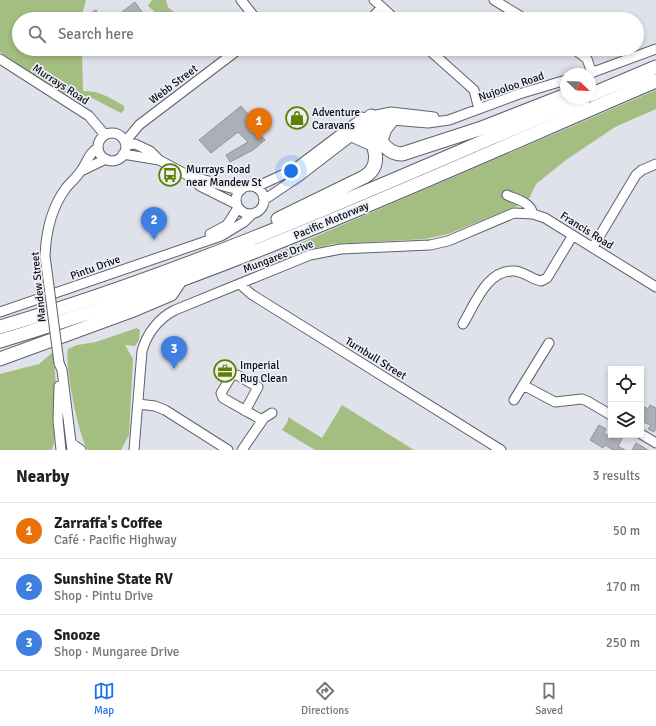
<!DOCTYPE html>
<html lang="en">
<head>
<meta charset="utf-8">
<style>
	:root { --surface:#fff; --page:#f2f2f2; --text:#202124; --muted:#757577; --line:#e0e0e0; --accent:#1a73e8 }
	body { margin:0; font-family:Signika,sans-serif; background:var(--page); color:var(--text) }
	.controls { position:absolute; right:12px; bottom:12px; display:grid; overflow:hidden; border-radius:0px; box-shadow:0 2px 6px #0003 }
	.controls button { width:36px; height:36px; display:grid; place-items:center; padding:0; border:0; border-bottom:1px solid var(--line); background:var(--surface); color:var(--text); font:20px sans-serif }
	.compass { position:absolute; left:560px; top:68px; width:36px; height:36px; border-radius:50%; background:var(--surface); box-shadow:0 2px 6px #0003; rotate:113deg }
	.you { position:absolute; left:291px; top:171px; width:14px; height:14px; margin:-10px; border:3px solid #fff; border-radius:50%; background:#1a73e8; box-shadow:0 0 0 6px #1a73e833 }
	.badge { display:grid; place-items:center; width:26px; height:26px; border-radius:50%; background:var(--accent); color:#fff; font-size:13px; font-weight:700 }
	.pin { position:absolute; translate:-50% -33px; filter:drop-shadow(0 1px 2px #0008) }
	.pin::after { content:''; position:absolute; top:21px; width:14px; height:12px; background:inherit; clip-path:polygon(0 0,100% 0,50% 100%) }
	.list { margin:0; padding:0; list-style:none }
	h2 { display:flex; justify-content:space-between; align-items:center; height:52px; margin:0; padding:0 16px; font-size:17px }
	h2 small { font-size:13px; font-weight:400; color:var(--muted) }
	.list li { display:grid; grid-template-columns:26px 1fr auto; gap:12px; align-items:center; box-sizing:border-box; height:56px; padding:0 16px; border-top:1px solid var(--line) }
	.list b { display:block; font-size:15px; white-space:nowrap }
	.list p { margin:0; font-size:13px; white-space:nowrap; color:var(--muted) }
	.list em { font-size:13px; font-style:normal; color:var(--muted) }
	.icon { flex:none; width:22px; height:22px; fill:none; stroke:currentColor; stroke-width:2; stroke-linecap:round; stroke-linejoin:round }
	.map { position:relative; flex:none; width:656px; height:450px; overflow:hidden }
	.search { position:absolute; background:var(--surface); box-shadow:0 2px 6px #0003; left:12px; right:12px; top:12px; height:44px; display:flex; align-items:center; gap:10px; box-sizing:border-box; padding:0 14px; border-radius:22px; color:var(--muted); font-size:15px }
	.sheet { height:220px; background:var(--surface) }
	nav { display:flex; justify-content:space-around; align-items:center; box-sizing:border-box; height:56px; border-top:1px solid var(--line); background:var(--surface); font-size:11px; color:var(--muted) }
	nav a { display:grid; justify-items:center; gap:2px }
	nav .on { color:var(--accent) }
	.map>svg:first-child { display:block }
</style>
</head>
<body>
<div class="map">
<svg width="656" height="450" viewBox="0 0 656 450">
	<rect width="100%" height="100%" fill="#dfe1eb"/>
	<path fill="#a4be81" d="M0,0H86L81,19H19V49H82L83,91C100,91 109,97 124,106V110L121,113L90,97L61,93L0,52Z
		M152,0H166L168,7L175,13V19H163L148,6Z
		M656,90V109L615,127L566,160L536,184L530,197L520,205L448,234L425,239L333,244L312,249L264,268L261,260Z
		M137,328L140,330L139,340L135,346L125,345L133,359L129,435L121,450H88C79,439 64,363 68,349L77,345L96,342Z
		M53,352L56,384L54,443L52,450H0V374L39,364Z
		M342,405L414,450H315L282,430L288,421V417L322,438Z"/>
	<path fill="#acaeb8" stroke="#92949d" d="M135,2L142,12L135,17L133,14L127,19L122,12Z
		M96,10L98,14L102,12L106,19H89L93,17L92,12Z
		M241,106L253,120L250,123L265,140L253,150L230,162L226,155L248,142L238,132L211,153L199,140Z
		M641,405L648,409L650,405L656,408V428L654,432L648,429L651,425L643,422L644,420L641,419Z
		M599,425L606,429L604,433L613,439L615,435L623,437L618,446L625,450H613L605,445L603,448L590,440Z
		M636,443L648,450H632Z"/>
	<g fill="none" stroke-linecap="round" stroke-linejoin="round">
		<g stroke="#61626b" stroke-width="11">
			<path id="minor" d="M241,0L256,19
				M374,0L395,19
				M494,0L525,19
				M371,19L382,7
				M428,49L474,90L479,109
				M574,49L587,59L592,73
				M0,59L89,116L105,135
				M588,74L656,49
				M98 147a14 14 0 1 1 28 0a14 14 0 1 1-28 0Z
				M125,142L139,125L239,49
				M126,145L135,144L150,151L159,160L191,177L200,186L236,204
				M123,154L159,160
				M81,171L106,159
				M191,177C208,179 223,188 241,190
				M236 200a14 14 0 1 1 28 0a14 14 0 1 1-28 0Z
				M256,187L293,170L354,124L367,117L391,112L434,117
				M507,195C518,200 530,202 533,214
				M264,200L301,175L357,132L370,125L392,120L428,123L449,120L519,94L566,80
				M210,234L227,225L238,208
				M593,247L636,175L642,170L656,164
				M45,256C46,232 51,208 66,188C70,183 76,178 80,172C87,164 88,153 98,148
				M240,284L251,294L501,450
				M0,312L221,236L244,222L251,215
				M463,324C475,304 487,269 515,271C524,272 532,279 541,281L547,278L573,235
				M59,363L62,370L72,450
				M523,385L555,402L582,399L587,401L611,415
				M59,386L58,420L61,450
				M514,400L549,343
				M138,404L155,406L165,410L228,450
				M245,411L258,387L237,375H232L221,393L223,398L262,420
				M641,434L656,443
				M71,443L81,450
				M134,450L142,351C147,333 159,318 175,310L310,255L341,249L430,245L448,241L514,213L533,214L545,218L656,287
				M242,450L264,418L272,413"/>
		</g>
		<g stroke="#61626b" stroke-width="15">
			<path id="highway" d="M590,95L656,67
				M371,116C376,131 382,154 402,154L479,129L566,95
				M352,135L372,144
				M381,140L385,129L392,120
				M278,219L364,177C387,164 370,137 362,119
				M0,327C201,268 392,180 584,98
				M0,341C225,274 441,173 656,81
				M0,359L131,311L171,294L179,282"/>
		</g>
		<use href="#minor" stroke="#fff" stroke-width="9"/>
		<use href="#highway" stroke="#fff" stroke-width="13"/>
		<g stroke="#61626b" stroke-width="11" stroke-linecap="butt">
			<path id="minor-bridge" d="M45,256L59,363"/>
		</g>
		<use href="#minor-bridge" stroke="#fff" stroke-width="9"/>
	</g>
	<defs>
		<g id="shop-ring" transform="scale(1.15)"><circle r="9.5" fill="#eceef8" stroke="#5d8200" stroke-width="1.5"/><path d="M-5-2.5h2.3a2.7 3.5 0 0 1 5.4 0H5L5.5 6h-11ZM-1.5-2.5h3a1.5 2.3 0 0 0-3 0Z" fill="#5d8200"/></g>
		<g id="bus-ring" transform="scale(1.15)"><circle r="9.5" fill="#eceef8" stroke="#5d8200" stroke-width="1.5"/><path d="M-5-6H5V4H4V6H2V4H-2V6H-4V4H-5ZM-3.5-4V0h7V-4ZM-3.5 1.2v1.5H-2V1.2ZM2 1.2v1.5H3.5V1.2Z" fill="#5d8200"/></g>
		<g id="office-ring" transform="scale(1.15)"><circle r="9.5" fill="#eceef8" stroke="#5d8200" stroke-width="1.5"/><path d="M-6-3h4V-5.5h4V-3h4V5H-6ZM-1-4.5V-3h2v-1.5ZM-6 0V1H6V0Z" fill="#5d8200"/></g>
	</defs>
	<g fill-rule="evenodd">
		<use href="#shop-ring" x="297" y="118"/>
		<use href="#bus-ring" x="170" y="175"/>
		<use href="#office-ring" x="225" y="371"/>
	</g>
	<g text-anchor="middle" stroke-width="3.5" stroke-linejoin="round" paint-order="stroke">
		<g font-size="11" fill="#0b0b0f" stroke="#eceef8">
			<text transform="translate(61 84) rotate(33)" y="4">Murrays Road</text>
			<text transform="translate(173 84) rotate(-37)" y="4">Webb Street</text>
			<text transform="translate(511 86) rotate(-19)" y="4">Nujooloo Road</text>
			<text transform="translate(331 220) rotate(-23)" y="4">Pacific Motorway</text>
			<text transform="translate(587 230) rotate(32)" y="4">Francis Road</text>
			<text transform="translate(278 256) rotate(-21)" y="4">Mungaree Drive</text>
			<text transform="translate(95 267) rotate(-20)" y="4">Pintu Drive</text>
			<text transform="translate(38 287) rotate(-96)" y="4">Mandew Street</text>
			<text transform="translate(376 358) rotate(32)" y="4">Turnbull Street</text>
		</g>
		<g font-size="11" fill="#0b0b0f" stroke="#eceef8" text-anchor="start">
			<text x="312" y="116">Adventure<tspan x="312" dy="13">Caravans</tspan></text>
			<text x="186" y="173">Murrays Road<tspan x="186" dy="13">near Mandew St</tspan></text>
			<text x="240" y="369">Imperial<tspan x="240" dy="13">Rug Clean</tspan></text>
		</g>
	</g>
</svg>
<div class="controls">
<button><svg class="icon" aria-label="locate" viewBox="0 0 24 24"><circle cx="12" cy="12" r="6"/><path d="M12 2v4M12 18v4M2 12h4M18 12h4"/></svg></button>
<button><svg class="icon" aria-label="layers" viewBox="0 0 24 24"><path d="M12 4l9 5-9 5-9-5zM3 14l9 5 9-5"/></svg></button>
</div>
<svg class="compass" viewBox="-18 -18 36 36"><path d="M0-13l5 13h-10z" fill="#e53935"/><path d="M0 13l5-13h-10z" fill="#757577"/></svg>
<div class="you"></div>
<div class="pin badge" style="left:259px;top:141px;background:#e8710a">1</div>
<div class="pin badge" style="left:154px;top:240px;background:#3f7fe0">2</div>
<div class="pin badge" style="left:174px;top:369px;background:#3f7fe0">3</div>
<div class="search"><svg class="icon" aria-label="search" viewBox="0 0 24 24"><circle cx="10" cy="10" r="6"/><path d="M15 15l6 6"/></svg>Search here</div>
</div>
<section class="sheet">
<h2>Nearby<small>3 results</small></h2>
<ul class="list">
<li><span class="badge" style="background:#e8710a">1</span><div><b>Zarraffa's Coffee</b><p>Café · Pacific Highway</p></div><em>50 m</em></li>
<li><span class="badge" style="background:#3f7fe0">2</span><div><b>Sunshine State RV</b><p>Shop · Pintu Drive</p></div><em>170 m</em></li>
<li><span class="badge" style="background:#3f7fe0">3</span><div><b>Snooze</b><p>Shop · Mungaree Drive</p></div><em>250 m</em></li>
</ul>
</section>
<nav>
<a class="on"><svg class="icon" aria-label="map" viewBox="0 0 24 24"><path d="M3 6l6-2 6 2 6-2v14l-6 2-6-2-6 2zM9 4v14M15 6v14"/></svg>Map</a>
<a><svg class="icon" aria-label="directions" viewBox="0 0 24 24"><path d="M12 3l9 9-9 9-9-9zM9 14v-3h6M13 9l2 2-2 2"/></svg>Directions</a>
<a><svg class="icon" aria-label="saved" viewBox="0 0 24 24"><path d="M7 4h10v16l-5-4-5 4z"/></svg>Saved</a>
</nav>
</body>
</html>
